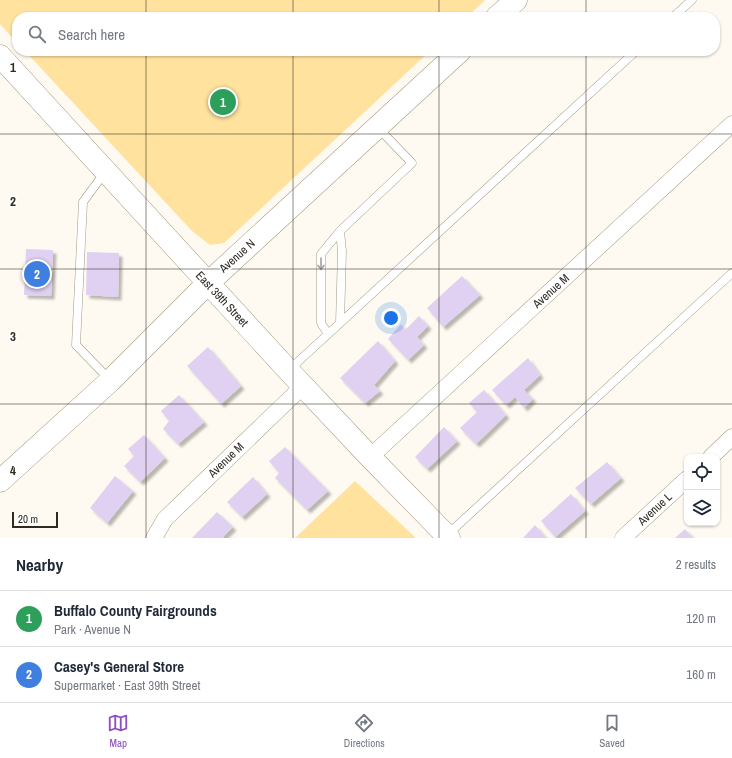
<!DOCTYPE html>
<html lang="en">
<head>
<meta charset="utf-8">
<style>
	:root { --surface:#fff; --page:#f6f6f7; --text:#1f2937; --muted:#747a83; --line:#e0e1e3; --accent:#8e4ec3 }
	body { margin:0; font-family:"Archivo Narrow",sans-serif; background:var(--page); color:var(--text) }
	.controls { position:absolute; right:12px; bottom:12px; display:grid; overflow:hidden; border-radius:8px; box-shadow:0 1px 3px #0004 }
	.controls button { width:36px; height:36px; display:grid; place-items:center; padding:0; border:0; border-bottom:1px solid var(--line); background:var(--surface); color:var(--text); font:20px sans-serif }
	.scale { position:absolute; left:12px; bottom:10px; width:46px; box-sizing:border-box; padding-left:4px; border:2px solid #2f2b23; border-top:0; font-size:11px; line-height:14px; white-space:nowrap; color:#2f2b23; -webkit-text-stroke:3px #fff; paint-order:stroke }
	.you { position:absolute; left:391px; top:318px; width:14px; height:14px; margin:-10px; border:3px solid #fff; border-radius:50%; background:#1a73e8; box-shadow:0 0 0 6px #1a73e833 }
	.badge { display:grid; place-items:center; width:26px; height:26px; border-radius:50%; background:var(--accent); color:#fff; font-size:13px; font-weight:700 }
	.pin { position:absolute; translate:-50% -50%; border:2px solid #fff; box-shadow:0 1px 4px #0006 }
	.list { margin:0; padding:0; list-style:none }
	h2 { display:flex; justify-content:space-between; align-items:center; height:52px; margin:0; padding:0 16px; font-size:17px }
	h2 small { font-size:13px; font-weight:400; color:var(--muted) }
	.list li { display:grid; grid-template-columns:26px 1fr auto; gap:12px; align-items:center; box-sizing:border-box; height:56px; padding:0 16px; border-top:1px solid var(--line) }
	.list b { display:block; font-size:15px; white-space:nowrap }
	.list p { margin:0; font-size:13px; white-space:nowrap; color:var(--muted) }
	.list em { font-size:13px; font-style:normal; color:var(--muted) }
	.icon { flex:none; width:22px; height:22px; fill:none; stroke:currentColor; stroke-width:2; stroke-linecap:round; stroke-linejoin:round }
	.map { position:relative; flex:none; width:732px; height:538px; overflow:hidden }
	.search { position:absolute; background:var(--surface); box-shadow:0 1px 3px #0004; left:12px; right:12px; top:12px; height:44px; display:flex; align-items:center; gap:10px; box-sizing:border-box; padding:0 14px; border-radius:16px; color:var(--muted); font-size:15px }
	.sheet { height:164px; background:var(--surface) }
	nav { display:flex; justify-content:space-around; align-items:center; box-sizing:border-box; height:56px; border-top:1px solid var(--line); background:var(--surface); font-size:11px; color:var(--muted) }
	nav a { display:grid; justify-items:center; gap:2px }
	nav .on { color:var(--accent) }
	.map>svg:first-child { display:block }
</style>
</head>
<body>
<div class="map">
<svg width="732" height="538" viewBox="0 0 732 538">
	<defs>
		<filter id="shadow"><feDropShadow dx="3.5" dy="3.5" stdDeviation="1" flood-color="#0004"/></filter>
	</defs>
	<rect width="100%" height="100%" fill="#fefaf1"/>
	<path fill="#ffe29e" d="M0,0H485L467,17H17V43L0,24Z
		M25,51H430L224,243L210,245L192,231Z
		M355,481L416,538H295Z"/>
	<path fill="#e0d0f2" filter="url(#shadow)" d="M26,249L53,250L51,296L24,295Z
		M87,252L119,253L118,297L86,295Z
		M462,276L480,295L443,327L427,308Z
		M419,316L428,326L417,337L424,345L408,360L388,339L401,324L405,330Z
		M378,341L395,361L374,385L380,391L365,403L340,378Z
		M208,347L241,386L221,404L187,366Z
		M528,358L540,375L524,390L533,399L524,408L515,397L506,405L492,390Z
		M484,390L506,415L476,444L460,428L477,412L469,403Z
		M179,395L204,422L178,444L163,429L169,421L161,411Z
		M444,427L457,441L427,469L415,457Z
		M144,435L165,458L140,482L124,466L134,456L128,449Z
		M285,447L328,491L307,510L275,478L279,473L269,461Z
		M607,462L621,478L591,504L575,488Z
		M115,476L133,491L107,523L90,508Z
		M253,477L267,494L242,517L227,502Z
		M571,494L585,511L555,537L541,521Z
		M217,512L233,527L223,537L224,538H192Z
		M535,525L546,538H523Z
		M685,529L693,538H675Z"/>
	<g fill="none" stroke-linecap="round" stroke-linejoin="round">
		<g stroke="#a39a84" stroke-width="9">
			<path id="lane" d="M673,17L692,0
				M105,172L83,202L76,345L110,380
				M340,231L342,251L340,323
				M328,334L321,323V254L340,231L412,163L378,128
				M289,370L636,51
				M447,535L732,273"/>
		</g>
		<g stroke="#a39a84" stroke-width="17">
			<path id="street" d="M370,457L732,124
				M711,457L732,437
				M154,538L165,519L303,386
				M623,538L687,479"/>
		</g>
		<g stroke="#a39a84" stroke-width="23">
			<path id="secondary" d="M497,17L516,0
				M0,56L288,370L370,457L449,538
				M0,481L110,381L208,283L460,51"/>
		</g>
		<use href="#lane" stroke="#fff" stroke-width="8"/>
		<use href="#street" stroke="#fff" stroke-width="16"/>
		<use href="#secondary" stroke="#fff" stroke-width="22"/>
	</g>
	<defs><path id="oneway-shaft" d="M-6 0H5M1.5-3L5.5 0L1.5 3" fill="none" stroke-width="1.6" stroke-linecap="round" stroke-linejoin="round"/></defs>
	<use stroke="#a1a09c" href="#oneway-shaft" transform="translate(321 264) rotate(90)"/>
	<path fill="none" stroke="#2f2b23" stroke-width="1" stroke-opacity="0.55" d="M146,0V17M293,0V17M439,0V17M586,0V17M146,51V538M293,51V538M439,51V538M586,51V538M0,134H732M0,269H732M0,404H732"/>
	<g text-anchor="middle" stroke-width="3.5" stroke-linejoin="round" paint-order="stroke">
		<g font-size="12" fill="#2f2b23" stroke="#fff">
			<text transform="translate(237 256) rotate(-42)" y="4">Avenue N</text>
			<text transform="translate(551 291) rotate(-42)" y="4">Avenue M</text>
			<text transform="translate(222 299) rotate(47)" y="4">East 39th Street</text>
			<text transform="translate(226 460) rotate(-44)" y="4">Avenue M</text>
			<text transform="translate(655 509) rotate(-43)" y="4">Avenue L</text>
		</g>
	</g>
	<g font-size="13" text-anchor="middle" font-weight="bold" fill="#2f2b23" stroke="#fff" stroke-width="3.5" stroke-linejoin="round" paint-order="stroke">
		<text x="13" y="72">1</text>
		<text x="13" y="206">2</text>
		<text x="13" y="341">3</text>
		<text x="13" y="475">4</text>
	</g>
</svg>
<div class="controls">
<button><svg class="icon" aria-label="locate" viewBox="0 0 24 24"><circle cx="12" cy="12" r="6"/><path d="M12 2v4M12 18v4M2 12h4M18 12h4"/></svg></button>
<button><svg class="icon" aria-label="layers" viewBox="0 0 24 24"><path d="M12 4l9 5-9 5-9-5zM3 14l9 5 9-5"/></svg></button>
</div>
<div class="scale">20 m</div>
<div class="you"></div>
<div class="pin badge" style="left:223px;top:102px;background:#2e9e5b">1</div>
<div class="pin badge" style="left:37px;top:274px;background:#3f7fe0">2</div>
<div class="search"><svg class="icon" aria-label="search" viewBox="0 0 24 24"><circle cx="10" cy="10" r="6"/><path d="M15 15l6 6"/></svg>Search here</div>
</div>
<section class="sheet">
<h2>Nearby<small>2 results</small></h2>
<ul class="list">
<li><span class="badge" style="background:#2e9e5b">1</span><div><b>Buffalo County Fairgrounds</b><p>Park · Avenue N</p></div><em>120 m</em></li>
<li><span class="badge" style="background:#3f7fe0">2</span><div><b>Casey's General Store</b><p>Supermarket · East 39th Street</p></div><em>160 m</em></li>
</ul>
</section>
<nav>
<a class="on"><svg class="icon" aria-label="map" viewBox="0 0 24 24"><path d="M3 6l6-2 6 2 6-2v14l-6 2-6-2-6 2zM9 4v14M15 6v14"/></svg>Map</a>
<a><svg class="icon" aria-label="directions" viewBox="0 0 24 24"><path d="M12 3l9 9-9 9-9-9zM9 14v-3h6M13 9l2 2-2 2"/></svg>Directions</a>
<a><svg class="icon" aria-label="saved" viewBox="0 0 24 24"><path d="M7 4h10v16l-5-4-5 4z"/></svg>Saved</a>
</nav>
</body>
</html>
